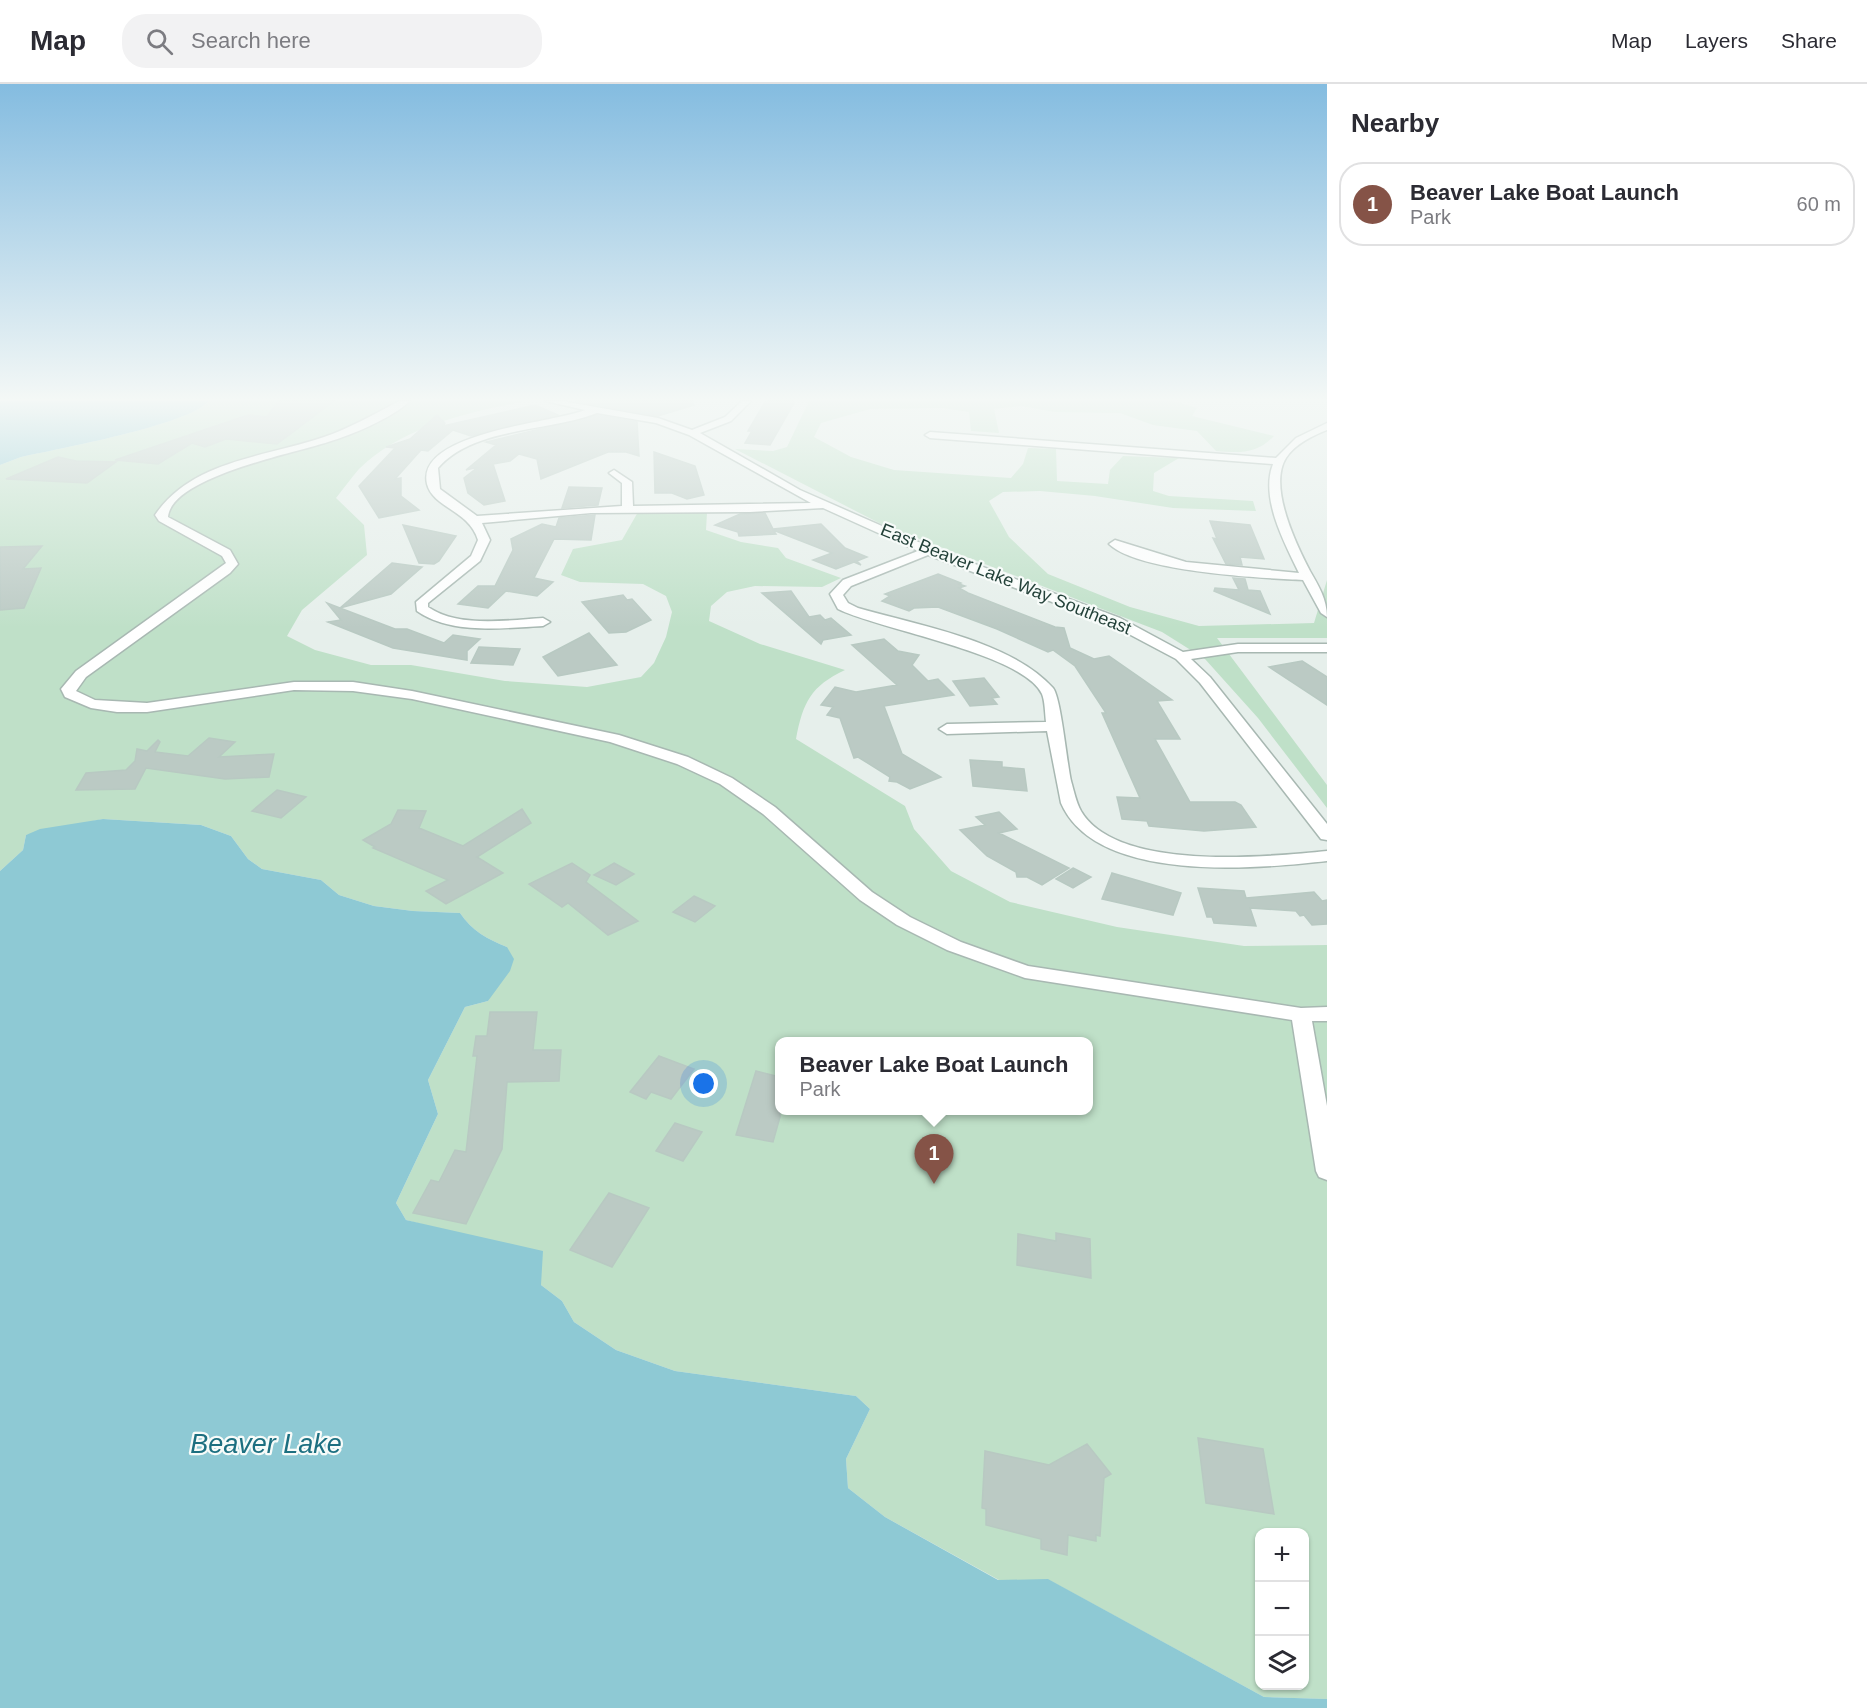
<!DOCTYPE html>
<html lang="en">
<head>
<meta charset="utf-8">
<style>
	:root { --surface:#fff; --page:#f2f2f3; --text:#2b2b33; --muted:#7c7c81; --line:#e1e1e2; --accent:#855347 }
	body { margin:0; font-family:Helvetica,sans-serif; background:var(--page); color:var(--text) }
	.controls { position:absolute; right:18px; bottom:18px; display:grid; overflow:hidden; border-radius:12px; box-shadow:0 2px 4px #0004 }
	.controls button { width:54px; height:54px; display:grid; place-items:center; padding:0; border:0; border-bottom:2px solid var(--line); background:var(--surface); color:var(--text); font:30px sans-serif }
	.you { position:absolute; left:704px; top:1000px; width:21px; height:21px; margin:-15px; border:4px solid #fff; border-radius:50%; background:#1a73e8; box-shadow:0 0 0 9px #1a73e833 }
	.badge { display:grid; place-items:center; width:39px; height:39px; border-radius:50%; background:var(--accent); color:#fff; font-size:20px; font-weight:700 }
	.pin { position:absolute; translate:-50% -50px; filter:drop-shadow(0 2px 3px #0008) }
	.pin::after { content:''; position:absolute; top:32px; width:21px; height:18px; background:inherit; clip-path:polygon(0 0,100% 0,50% 100%) }
	.popup { position:absolute; left:775px; top:953px; width:318px; height:78px; box-sizing:border-box; display:grid; place-content:center; border-radius:12px; background:var(--surface); filter:drop-shadow(0 2px 4px #0005); font-size:20px; white-space:nowrap; color:var(--muted) }
	.popup b { font-size:22px; color:var(--text) }
	.popup::after { content:''; position:absolute; left:50%; top:100%; margin-left:-12px; border:12px solid transparent; border-top-color:var(--surface) }
	.list { margin:0; padding:0; list-style:none }
	h2 { display:flex; justify-content:space-between; align-items:center; height:78px; margin:0; padding:0 24px; font-size:26px }
	h2 small { font-size:20px; font-weight:400; color:var(--muted) }
	.list li { display:grid; grid-template-columns:39px 1fr auto; gap:18px; align-items:center; box-sizing:border-box; height:84px; margin:0 12px 12px; padding:0 12px; border:2px solid var(--line); border-radius:24px }
	.list b { display:block; font-size:22px; white-space:nowrap }
	.list p { margin:0; font-size:20px; white-space:nowrap; color:var(--muted) }
	.list em { font-size:20px; font-style:normal; color:var(--muted) }
	.icon { flex:none; width:33px; height:33px; fill:none; stroke:currentColor; stroke-width:2; stroke-linecap:round; stroke-linejoin:round }
	.map { position:relative; flex:none; width:1327px; height:1624px; overflow:hidden }
	header { display:flex; align-items:center; gap:36px; box-sizing:border-box; height:84px; padding:0 30px; background:var(--surface); border-bottom:2px solid var(--line) }
	header strong { font-size:28px }
	nav { display:flex; gap:33px; margin-inline-start:auto; font-size:21px }
	.search { width:420px; height:54px; background:var(--page); display:flex; align-items:center; gap:15px; box-sizing:border-box; padding:0 21px; border-radius:24px; color:var(--muted); font-size:22px }
	main { display:flex }
	aside { flex:1; background:var(--surface) }
	.map>svg:first-child { display:block }
</style>
</head>
<body>
<header>
<strong>Map</strong>
<div class="search"><svg class="icon" aria-label="search" viewBox="0 0 24 24"><circle cx="10" cy="10" r="6"/><path d="M15 15l6 6"/></svg>Search here</div>
<nav><a>Map</a><a>Layers</a><a>Share</a></nav>
</header>
<main>
<div class="map">
<svg width="1327" height="1624" viewBox="0 0 1327 1624">
	<rect width="100%" height="100%" fill="#e6efeb"/>
	<path fill="#bfe0c8" fill-rule="evenodd" d="M209,317H527C469,328 403,342 359,385C351,394 344,404 336,414L364,441L367,471L302,526L287,552L315,566L371,581H411L505,597L587,603L641,593L654,579L666,553L672,528L666,512L643,500L580,498L561,491L573,465L622,456L638,428L707,429L706,446L741,458L778,464L786,474L841,494L822,503L755,502L727,508L711,522L709,537L760,560L845,586C811,602 803,618 796,655L905,722L914,745L951,787L1010,818L1117,843L1244,862L1327,861V1615L1264,1613L1049,1496H999L885,1433L848,1404L846,1375L870,1325L856,1312L675,1287L616,1266L574,1238L562,1217L541,1201L458,1150L406,1136L396,1119L438,1030L428,996L465,923L488,917L507,863C487,855 472,847 460,829L413,827L374,822L339,811L321,796L262,785L248,775L231,752L201,741L103,735L26,751L23,766L0,787V381L21,373C57,365 189,341 209,317ZM780,958H1088V1026H780ZM1260,1448H1304V1602H1260Z
		M809,317H1174L1197,324L1192,332L1274,352C1257,370 1240,369 1216,367L1197,347L1153,341L1120,329L1055,328L1021,322L994,325L999,349L971,347L969,328L943,324L870,325L821,339L814,353L851,373L894,386L1011,394L1023,380L1028,364L1056,365L1057,397L1108,400L1110,386L1123,372L1179,374L1154,389L1153,407L1169,412L1253,417L1256,427L1173,424L1095,412L1040,407L1003,408L989,417L1009,453L1048,490L1130,523L1199,542L1314,539L1327,496V554H1217L1327,701V724L1258,634L1205,575L1162,548L883,441L735,365L773,367L787,363Z"/>
	<path fill="#8ec9d4" d="M0,317H209C189,341 57,365 21,373L0,381Z
		M103,735L201,741L231,752L248,775L262,785L321,796L339,811L374,822L413,827L460,829C472,847 487,855 507,863L514,875L510,887L488,917L465,923L428,996L438,1030L396,1119L406,1136L543,1167L541,1201L562,1217L574,1238L616,1266L675,1287L856,1312L870,1325L846,1375L848,1404L885,1433L998,1496L1048,1495L1264,1613L1327,1615V1624H0V787L23,766L26,751L40,745Z"/>
	<path fill="#bbcac4" stroke="#b8c9c2" stroke-width="1.5" d="M279,317H334L277,360L226,355L205,363L192,359L158,380L115,376L248,331L267,333Z
		M575,317H693L694,321L658,332Z
		M769,317H793L794,319L770,361L745,359L752,347H748L765,318Z
		M535,321L558,331L471,352L453,346L428,367L421,366L395,395L401,394V412L419,426L379,434L359,402L395,364L386,363L410,355L437,331L445,339L443,342Z
		M597,331L637,338L639,372L626,368H608L541,395L537,375L519,370L510,377L493,380L505,417L484,421L468,409L464,394L478,383L466,386L496,361L486,358Z
		M654,368L695,382L704,411L687,415L672,409H655Z
		M58,373L76,377L116,378L87,399L6,395Z
		M569,403L602,404L598,421L562,424Z
		M765,429L773,445L821,440L845,464L867,473L857,477L861,481L854,478L836,485L813,476L832,469L773,446L776,450L739,452L738,448L715,441L740,430Z
		M595,431L591,456L554,455L534,494L553,498L537,512L506,507L488,524L458,520L478,502H495L513,466L511,455L542,440L556,443L559,434Z
		M1210,437L1250,441L1264,475L1240,473L1242,481L1226,480L1213,454L1217,455Z
		M403,441L456,452L439,477L434,480L419,479Z
		M42,462L23,485L41,484L24,524L0,526V463Z
		M392,479L422,483L391,510L340,524L395,545H407L444,559L453,551L480,555L467,567V576L393,564L328,538L341,536L327,519L340,524Z
		M938,490L961,499L959,500L965,502L959,504L968,509L1055,543L1064,544L1070,564L1094,575L1109,572L1172,616L1157,617L1180,655H1155L1190,718H1235L1241,721L1256,743L1204,747L1149,742L1147,737L1122,735L1117,713L1140,714L1102,629H1106L1075,582L1053,566L1048,568L997,545L938,523L914,524L909,527L882,517L890,512L885,510Z
		M1233,494L1245,495L1248,506L1260,507L1270,530L1214,507L1215,504L1239,506Z
		M791,507L809,533L820,531L825,536L831,534L851,551L823,556L821,560L762,509Z
		M623,511L627,516L632,515L651,536L626,548L609,549L582,518Z
		M589,549L617,581L558,592L543,573Z
		M884,555L898,567L919,571L912,581L928,597L938,595L954,611L884,622L902,670L941,693L910,705L897,698L889,697L890,693L858,673L854,674L840,634L827,631L833,623L821,621L835,603L856,608L897,601L852,561Z
		M479,563L520,565L513,581L471,579Z
		M1302,577L1327,593V621L1269,583Z
		M984,594L999,613L992,614L997,620L970,622L953,597Z
		M209,654L235,658L219,673L274,670L269,693L225,695L146,684L135,705L76,706L86,689L126,686L135,677L137,665L147,667L158,656L160,658L155,668L188,672Z
		M970,676L1002,678V683L1024,685L1027,707L973,702Z
		M277,706L306,713L281,734L252,727Z
		M522,725L531,739L477,773L503,789L446,820L426,807L448,796L373,764L375,763L363,756L391,740L398,726L426,727L419,744L463,762Z
		M999,728L1017,745L999,749L1069,784L1042,801L1027,793H1017L1016,788L987,772L960,746L985,741L976,733Z
		M572,779L590,791L586,798L638,837L608,851L568,819L562,823L529,800Z
		M614,779L634,790L616,801L594,791Z
		M1073,784L1091,793L1073,804L1056,795Z
		M1112,789L1181,809L1173,831L1102,815Z
		M1198,804L1244,807L1246,814L1314,808L1322,817L1327,816V840L1312,841L1304,831L1300,832L1296,827L1250,824L1256,842L1214,839L1212,833H1207Z
		M694,812L715,822L695,838L673,828Z
		M490,928H537L533,966H561L559,997L507,998L502,1065L466,1140L413,1129L431,1096L439,1098L455,1066L466,1068L477,972H473L476,952H487Z
		M659,972L694,985L671,1015L651,1008L646,1015L630,1008Z
		M756,987L780,993V1033L773,1058L736,1051Z
		M675,1039L702,1048L683,1077L656,1067Z
		M609,1109L649,1124L612,1183L570,1166Z
		M1056,1149L1090,1155L1091,1194L1017,1181L1018,1150L1056,1157Z
		M1198,1354L1263,1365L1274,1430L1206,1419Z
		M1087,1360L1111,1390L1104,1394L1100,1452L1096,1451V1457L1068,1451L1067,1471L1041,1465V1455L986,1441V1425L982,1424L985,1367L1049,1381Z"/>
	<g fill="none" stroke-linecap="round" stroke-linejoin="round">
		<g stroke="#a8b8b2" stroke-width="3">
			<path id="minor" d="M399,317H410C392,334 352,351 328,358C295,369 171,393 168,433L230,466L238,480L230,489L86,593L76,607L95,616L147,619L294,598H353L412,607L619,651L688,673L732,694L775,723L872,808L910,833L961,858L1028,882L1301,924L1327,923V937H1312L1327,1022V1096L1319,1093L1316,1087L1292,936L1025,894L947,866L897,841L860,816L763,730L720,700L677,680L610,658L412,615L353,607L294,606L147,628H117L91,624L65,613L61,605L76,587L226,479L222,472L159,437L155,431C192,376 266,373 324,353C350,344 375,330 399,317Z
				M545,317H562L658,334L692,346L725,333L742,317H751L731,337L700,349L800,406L932,464L1120,534L1183,568L1238,560H1327V568H1238L1191,575L1210,593L1327,740V756L1321,755L1200,599L1176,575L1110,540L928,471L851,502L843,511L848,519L858,524C917,541 1011,557 1053,604C1061,614 1067,680 1071,697C1074,707 1076,718 1081,727C1117,788 1268,773 1327,767V777C1256,785 1096,800 1061,719L1047,647L947,650L939,645L947,640L1046,638C1045,630 1045,617 1042,610C1022,569 880,546 838,525L830,510L843,496L918,467L823,424L750,428L591,429L482,439L490,456L480,477L428,519V523C458,544 508,536 543,534L550,538L543,542C504,544 451,551 417,527L416,518L471,472L478,456C469,426 433,424 427,400C415,348 554,339 585,326ZM597,329L656,339L689,351L811,419L633,422L632,398L614,386L609,389L622,399V422L477,432L440,405L438,384C473,343 548,348 597,329Z
				M1327,339V346C1312,352 1295,360 1286,374C1268,403 1296,460 1310,487C1318,501 1327,515 1327,533L1321,529L1303,496C1260,494 1138,488 1109,460L1115,456L1186,478L1299,489C1284,458 1260,414 1273,380L930,354L925,351L930,348L1276,374L1296,354Z"/>
		</g>
		<use href="#minor" fill="#fff" fill-rule="evenodd"/>
	</g>
	<linearGradient id="sky" x2="0" y2="1"><stop stop-color="#84bce0"/><stop offset="0.58" stop-color="#f4f8f6"/><stop offset="1" stop-color="#f4f8f6" stop-opacity="0"/></linearGradient>
	<rect width="1327" height="544" fill="url(#sky)"/>
	<g text-anchor="middle" stroke-width="4.5" stroke-linejoin="round" paint-order="stroke">
		<g font-size="18" fill="#24423a" stroke="#f7fbf9">
			<text transform="translate(1006 495) rotate(22)" y="6">East Beaver Lake Way Southeast</text>
		</g>
		<g font-size="27" font-style="italic" fill="#1c6f80" stroke="#f7fbf9">
			<text x="266" y="1369">Beaver Lake</text>
		</g>
	</g>
</svg>
<div class="controls">
<button>+</button>
<button>−</button>
<button><svg class="icon" aria-label="layers" viewBox="0 0 24 24"><path d="M12 4l9 5-9 5-9-5zM3 14l9 5 9-5"/></svg></button>
</div>
<div class="you"></div>
<div class="pin badge" style="left:934px;top:1100px">1</div>
<div class="popup"><b>Beaver Lake Boat Launch</b>Park</div>
</div>
<aside>
<h2>Nearby<small></small></h2>
<ul class="list">
<li><span class="badge">1</span><div><b>Beaver Lake Boat Launch</b><p>Park</p></div><em>60 m</em></li>
</ul>
</aside>
</main>
</body>
</html>
